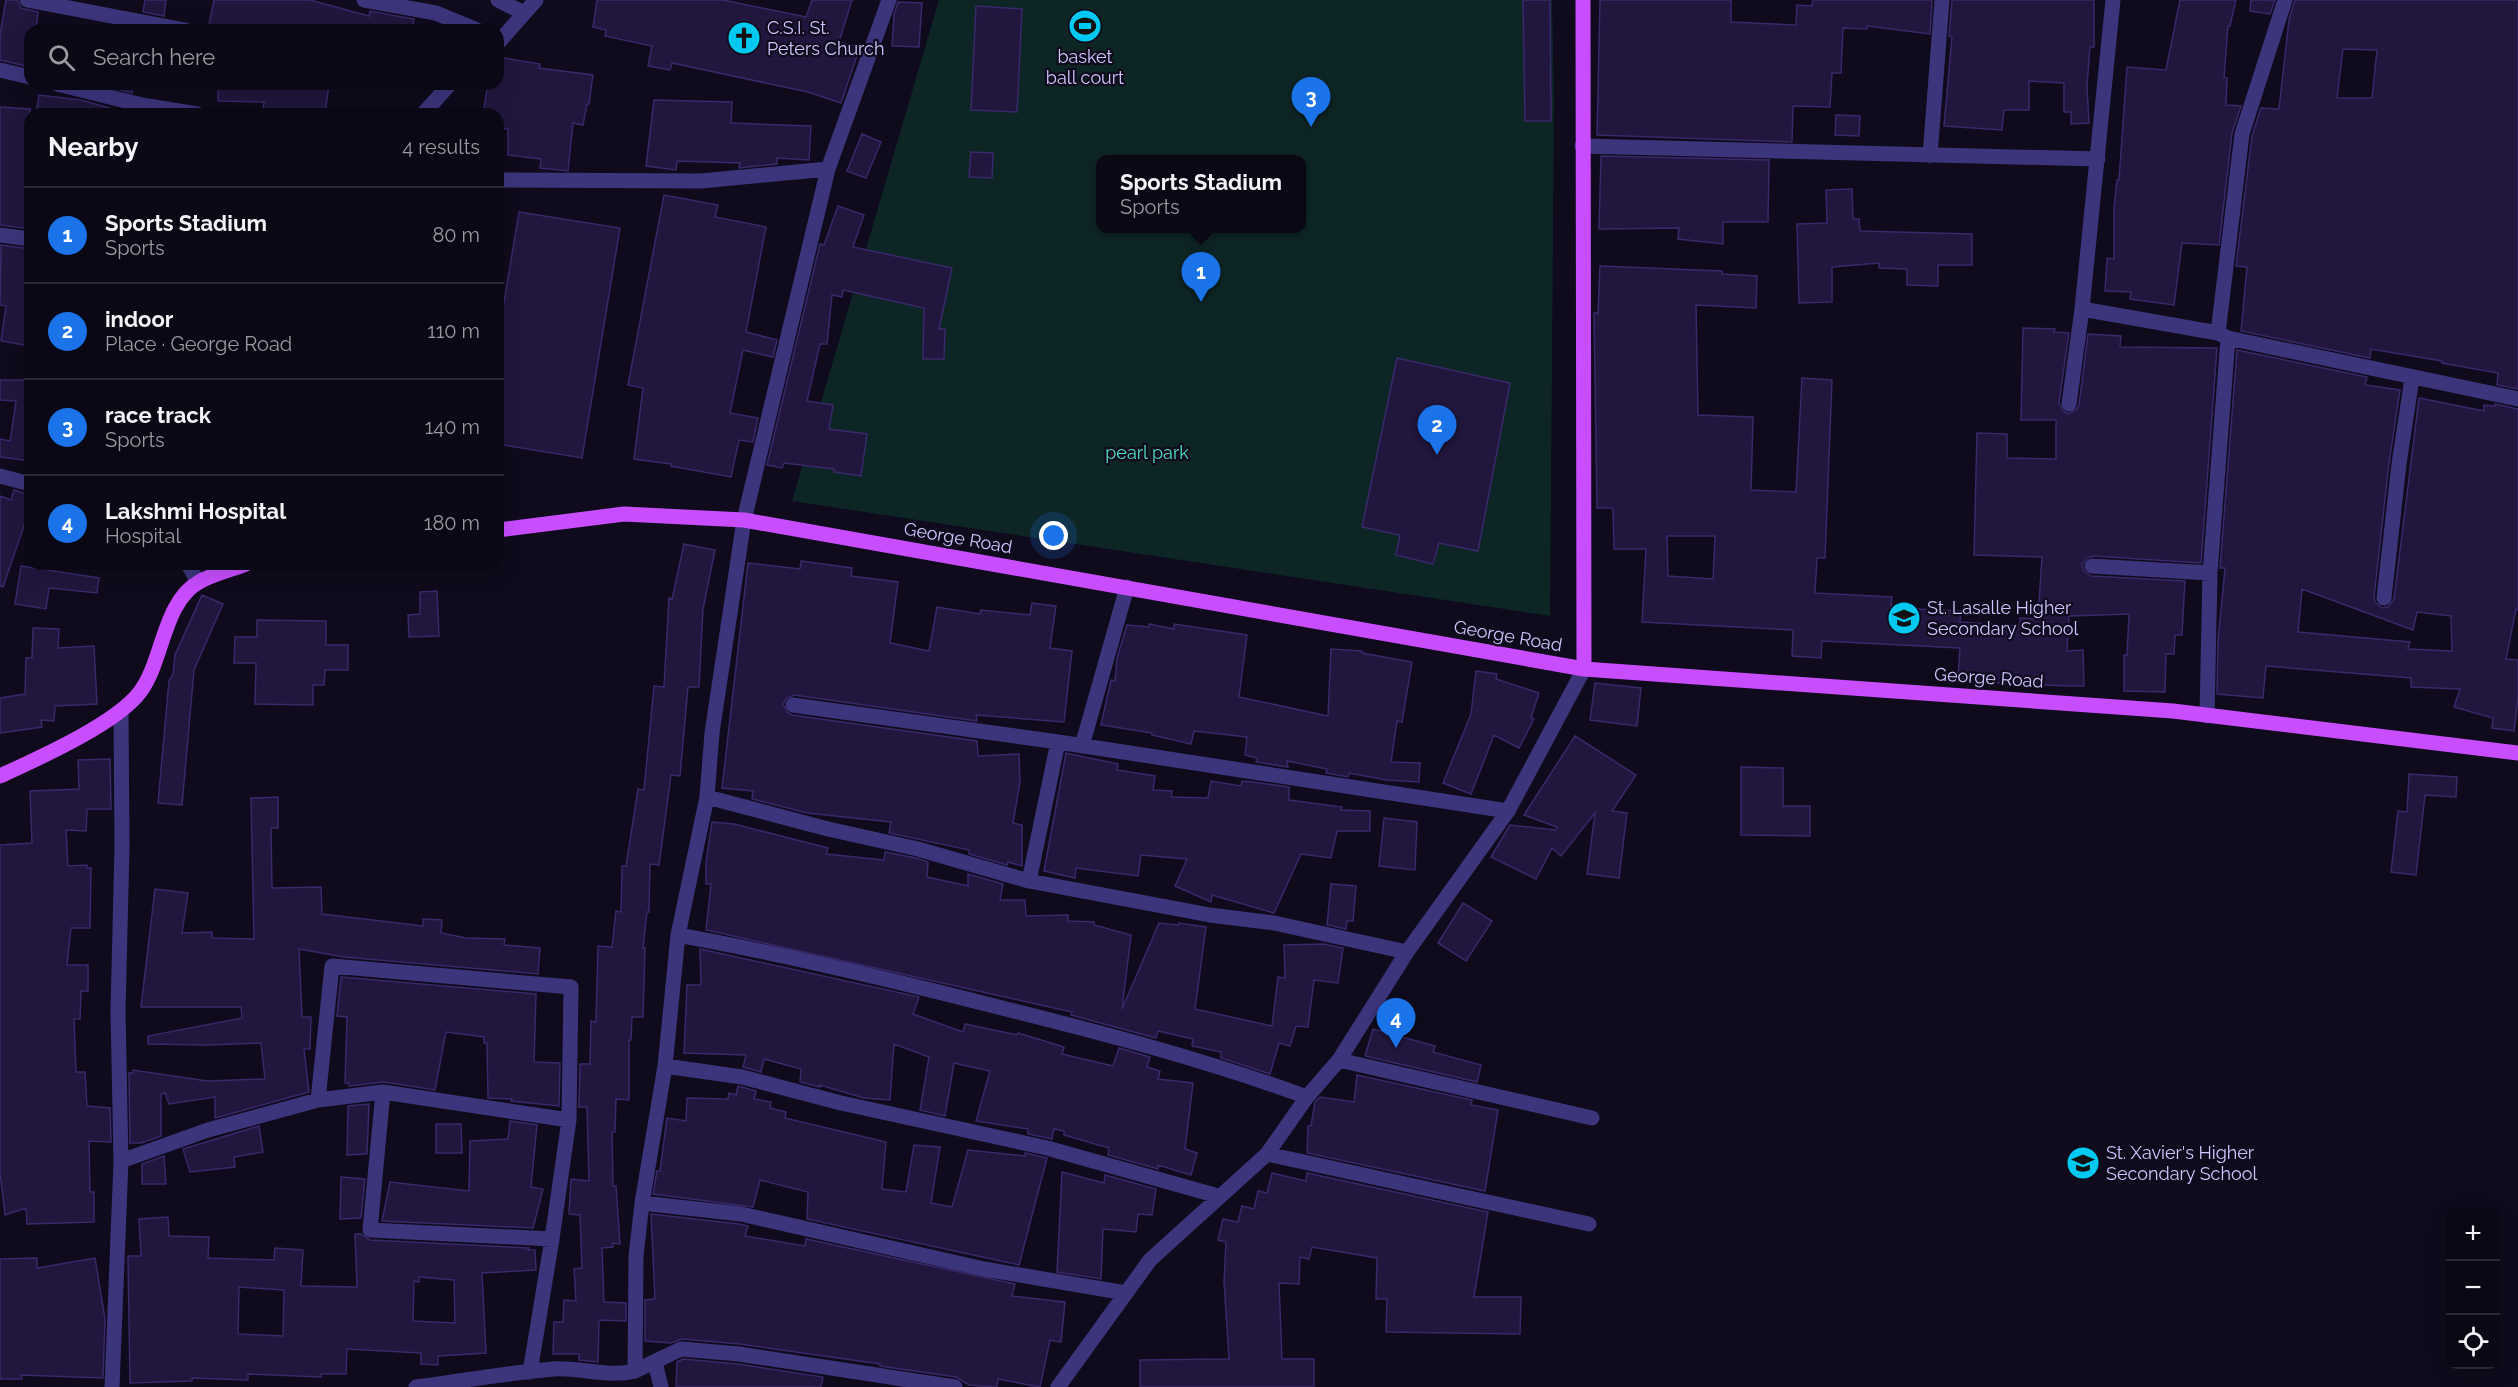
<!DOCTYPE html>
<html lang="en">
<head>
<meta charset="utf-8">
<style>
	:root { --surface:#0b0815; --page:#191622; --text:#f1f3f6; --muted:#9a9aa0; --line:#2b2934; --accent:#1a73e8 }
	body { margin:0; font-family:Raleway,sans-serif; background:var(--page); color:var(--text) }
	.controls { position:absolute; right:18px; bottom:18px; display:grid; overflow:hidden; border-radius:12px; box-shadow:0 6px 24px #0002 }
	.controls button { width:54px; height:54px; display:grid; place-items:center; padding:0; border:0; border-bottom:2px solid var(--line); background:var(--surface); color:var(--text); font:30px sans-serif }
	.you { position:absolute; left:1054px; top:536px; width:21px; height:21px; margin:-15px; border:4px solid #fff; border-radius:50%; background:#1a73e8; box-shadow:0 0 0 9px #1a73e833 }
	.badge { display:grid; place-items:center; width:39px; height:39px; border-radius:50%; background:var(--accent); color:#fff; font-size:20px; font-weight:700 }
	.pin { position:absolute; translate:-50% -50px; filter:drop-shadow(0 2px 3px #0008) }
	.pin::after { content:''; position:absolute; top:32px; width:21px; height:18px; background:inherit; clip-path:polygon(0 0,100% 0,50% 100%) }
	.popup { position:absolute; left:1096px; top:155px; width:210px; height:78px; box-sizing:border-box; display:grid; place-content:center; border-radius:12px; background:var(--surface); filter:drop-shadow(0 2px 4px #0005); font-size:20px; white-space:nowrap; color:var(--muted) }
	.popup b { font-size:22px; color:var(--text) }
	.popup::after { content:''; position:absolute; left:50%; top:100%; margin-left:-12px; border:12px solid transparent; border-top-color:var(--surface) }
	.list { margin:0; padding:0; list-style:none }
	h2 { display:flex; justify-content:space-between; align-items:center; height:78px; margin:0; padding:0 24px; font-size:26px }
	h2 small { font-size:20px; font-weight:400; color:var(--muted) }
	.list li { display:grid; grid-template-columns:39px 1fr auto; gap:18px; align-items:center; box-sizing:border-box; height:96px; padding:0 24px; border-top:2px solid var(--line) }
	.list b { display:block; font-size:22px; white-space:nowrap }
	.list p { margin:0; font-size:20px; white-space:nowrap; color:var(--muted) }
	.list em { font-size:20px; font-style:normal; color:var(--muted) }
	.icon { flex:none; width:33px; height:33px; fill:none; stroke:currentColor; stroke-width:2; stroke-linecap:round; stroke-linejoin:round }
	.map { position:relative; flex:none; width:2518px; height:1387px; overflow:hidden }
	.search { position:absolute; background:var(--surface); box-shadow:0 6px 24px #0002; left:24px; top:24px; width:480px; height:66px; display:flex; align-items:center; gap:15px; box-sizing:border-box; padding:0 21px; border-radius:18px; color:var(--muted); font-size:22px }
	.panel { position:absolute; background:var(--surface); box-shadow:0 6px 24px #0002; left:24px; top:108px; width:480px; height:462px; border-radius:18px }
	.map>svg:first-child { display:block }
</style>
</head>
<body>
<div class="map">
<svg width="2518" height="1387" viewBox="0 0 2518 1387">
	<rect width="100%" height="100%" fill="#0f0b1c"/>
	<path fill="#0e2526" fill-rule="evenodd" d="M939,0H1552L1554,102L1550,616L792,501ZM1100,160H1302V228H1100Z"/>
	<path fill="#21163d" stroke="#39286a" stroke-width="1.5" fill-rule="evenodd" d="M6,0H17L21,8L38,12L36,30H30V67L0,60V35Z
		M145,0H166L164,16L143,12Z
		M214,0H310L369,16L370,11L414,19L412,30H208Z
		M597,0H723L806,17L812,0H852L839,42L860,47L841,103L808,92L672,63L670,70L648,66L652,46L605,36L606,30L593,27Z
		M1523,0H1550L1551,121H1525Z
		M1600,0H1731V22L1796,25L1797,5L1812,6L1813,0H1932L1930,34L1867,26V29L1843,28L1841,73H1832L1830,107L1793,106L1792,142L1597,135Z
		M1952,0H2094V47H2090L2087,86L2089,123L2071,124V112H2064V83L2029,81V110H2004L2002,130L1944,126L1952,37L1949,36Z
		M2180,0H2236L2230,26H2228L2224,77L2227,78L2226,105L2241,106L2232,133L2219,245L2182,243L2174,305L2130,299L2131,292L2105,291L2107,258L2114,259V209L2117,180H2119L2127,67L2166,70Z
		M2251,0H2275L2270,14L2250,11Z
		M2295,0H2518V389L2497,385L2498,373L2442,363V361L2371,349L2370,358L2241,331L2247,267L2236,266L2252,136L2261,108L2279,109L2289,20ZM2343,49L2377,50L2372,98H2337Z
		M898,2L922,3L919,47L892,46L894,15Z
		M976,6L1022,9L1017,112L971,110Z
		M498,57L540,64L539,68L593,75L589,104H587L583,125L573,123L568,171L540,168L541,159L508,155V129L498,128V114H483L488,84H498Z
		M98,84H133L132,93Z
		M218,84H329L325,114H284L263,111L264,102L218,101Z
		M39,95L81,100L131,114H36Z
		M654,100L732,102L731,123L811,126L809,160L777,158V164L739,168L740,163L677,161L676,170L646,166Z
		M0,107L30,109V229L0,225Z
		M1836,115L1860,116L1859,136L1835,135Z
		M862,134L881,142L866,178L847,171Z
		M971,152L993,153L992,178L969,177Z
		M1601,156L1769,160L1768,222H1723V244L1678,239L1679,228L1599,229Z
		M1852,189L1853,219H1859L1860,231L1972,234V265H1938V286L1907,285V269L1879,268V263L1832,267V302L1799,303L1797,224L1827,223L1826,190Z
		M664,195L718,205L715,217L766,227L746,332L777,340L773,357L743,350L730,413L758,418L753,442L739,440L731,477L671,466V464L634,459L643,388L628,385Z
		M838,206L864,215L853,247L952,268L939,329H945L944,359H923L924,308L843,290L842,297L832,295L827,344H820L807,401L833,405L829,429L867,434L861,476L834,472V469L784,463L782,468L767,465L820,244L824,245Z
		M519,212L620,228L582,458L498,444V338Z
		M1,245L30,249V346L1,341L6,306L0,305Z
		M1600,266L1722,271V274L1757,276L1756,308L1696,305L1698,415L1753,417L1751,490L1796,492L1802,378L1832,380L1825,558H1817L1815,593L1892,597L1891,608L1961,611L1960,622L2020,626V618L2038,619L2042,557L1974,555L1977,433L2007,434V458L2056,459V420H2021L2023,328L2055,329L2054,332L2069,333L2059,403L2063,411L2068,414L2076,410L2079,405L2088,334L2121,336L2120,347L2217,348L2201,563L2093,556L2087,558L2082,565L2084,571L2091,576L2185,581L2182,635H2175L2174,654H2166L2165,692L2124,691V655H2127L2129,614L2069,616L2067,651L2083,650L2084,686H2068L1975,682V679H1958L1960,648L1822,641L1821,658L1792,656L1793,630L1642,622L1646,549H1614L1613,508H1597L1594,313H1598ZM1667,536H1715L1713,579L1668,576Z
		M2237,350L2367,377L2365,385L2400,390L2389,463L2374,597L2375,602L2382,608L2388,607L2394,599L2419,398L2484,411V405L2495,406V404L2518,409V610L2516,609L2506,659L2518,660V697L2514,731L2492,728L2493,718L2454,707L2460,689L2411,687V678L2266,666L2263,698L2217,694L2218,641L2225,568H2220ZM2302,589L2413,630L2417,612L2451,616L2452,651L2408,649L2410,642L2298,632Z
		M1397,358L1510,383L1478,551L1439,543L1433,564L1396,555L1400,535L1362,527Z
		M0,380H30V461L0,457V439L10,441L16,401L0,400Z
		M14,490L30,495V508L3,587L0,586V496L11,500Z
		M684,544L715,550L703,609L699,687H688L680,776L671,775L659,865L650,864L649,912H647L643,948H645L643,1017H632L631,1040H629V1100L616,1099L615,1132H612L613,1186H616L620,1244L613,1243V1247L602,1248L604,1302L626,1303V1321L599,1320L598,1362L579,1360V1354H553L554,1322H563L564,1300L576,1301L574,1269L582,1268L580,1215L569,1214L571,1179L589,1181L587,1107H579L580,1064H590L591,1021L596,1022L598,946L612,947L616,911L621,912L622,866H626L638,789L644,790L654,686L664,687L669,598L672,599Z
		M801,561L852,568L851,576L898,582L890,643L929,651L937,607L980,614L981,610L1030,615L1032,603L1056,606L1050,648L1072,651L1064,722L976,715L977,721L794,695L786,699L783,704L787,712L792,715L977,741L978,756L1019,754L1020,782L1013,823L1022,825V866L1008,862L1007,865L969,854V850L889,833L891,822L807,813L752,799L753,791L722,788L748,563L800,569Z
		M21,566L99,578L97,593L49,588L46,609L15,604Z
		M437,591L439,636L409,637L408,615L420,614V592Z
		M202,595L223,604L194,670L182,805L158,803L169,681L173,674L175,655Z
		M257,620L326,621V645H348V670H325L324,685H313V705L255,704L256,663H234L235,637H257Z
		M1149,624L1174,629V624L1247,635L1239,697L1328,716L1331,649L1362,651V653L1412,662L1402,722L1397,721L1391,762L1420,763L1419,782L1386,780L1349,773L1348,777L1326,773L1327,769L1287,761L1288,767L1256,762L1257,758L1245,755L1247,737L1194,731L1191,744L1152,735V733L1101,725L1111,680L1115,681L1117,658L1127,625L1149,627Z
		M33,628L59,629L58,648L94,646L97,704L55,706L54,721L41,720L42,727L0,733V698L25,694L26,658H32Z
		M1476,671L1497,674L1496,679L1539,693L1531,718L1534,719L1519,748L1494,735L1471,794L1443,783L1471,714Z
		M1595,683L1641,688L1637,726L1590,720Z
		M1575,736L1636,775L1612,811L1627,813L1619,878L1587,874L1595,813L1561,856L1552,848L1536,879L1491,857L1510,825L1556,830L1557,827L1524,815Z
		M1066,753L1118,764L1117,770L1155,776L1153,790L1172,791L1171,797L1208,798L1211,781L1241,786L1242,781L1253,782L1289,787V800L1342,807L1341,810L1370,811V831H1337L1331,858L1301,854L1274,913L1212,895L1211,902L1175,886L1187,859L1141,855L1138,876L1076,868L1075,878L1044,871Z
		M110,759L111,809H87L86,831L66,830L68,866L87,865V868H91L90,928H71L67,965H88V991H81L80,1019H74L76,1072H85L87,1106L110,1108L111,1142L89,1141L90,1192H94V1222L27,1224L26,1208L5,1215L0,1172V845L32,843L30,791L79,789L78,760Z
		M1741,767L1783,768V806H1810V836L1741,835Z
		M2409,774L2457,777L2456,797L2425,795L2416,875L2391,872L2398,811L2407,812Z
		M278,797V828H271L272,888L321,887L322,914L423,926V919L442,920L441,933L466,938L505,939L504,945L540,948L538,974L344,957L299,949L302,1017H311L310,1049H304L309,1092L215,1118V1097L169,1104L165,1093L161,1094V1136L141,1143H130L129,1073H133V1070L207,1081L265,1079L261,1043L207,1045L148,1044V1036L242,1018L241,1007H141L155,889L188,893L182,933L212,932V938L254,939L251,798Z
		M1384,818L1417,822L1415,870L1379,866Z
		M712,822L734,824L828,848L826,854L884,860L885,852L916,858L928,862L927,877L968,886V874L1003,884L1000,900H1025L1026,916L1068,915V921L1094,922V925L1131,935L1122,1009L1159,923L1179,925V923L1206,927L1195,1009L1272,1026L1278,977L1285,978L1284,945L1324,944L1343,948L1338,983L1314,980L1308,1027L1296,1026L1290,1046L1279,1043L1270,1074L1221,1058V1052L1192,1046L1193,1039L1158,1031L1156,1038L1071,1015L1072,1012L706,930L711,884H706V862Z
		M1331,884L1356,886L1353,921H1347L1346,929L1327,925Z
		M1463,903L1492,921L1466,961L1438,943Z
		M700,949L919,997L913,1014L963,1032L965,1024L1017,1035L1018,1033L1064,1047L1062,1054L1113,1066L1119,1048L1150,1057L1147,1067L1160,1071L1158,1079L1193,1083L1185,1149L1197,1153L1191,1175L1158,1165V1169L1108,1155L1109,1148L1064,1135V1131L1054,1129L1052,1139L1028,1134V1129L976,1121L990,1071L954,1063L945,1116L920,1110L929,1057L894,1044L890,1100L864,1098L820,1085V1087L800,1082L801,1069L764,1059L761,1072L743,1067L746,1055L684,1053L687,985H701Z
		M341,977L536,994L534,1062L560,1063L559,1106L511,1101L512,1099L488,1098L487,1043H484V1037L446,1032L435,1090L384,1082L349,1086V1083H345L347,1017L337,1016Z
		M1373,1029L1435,1046L1433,1052L1481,1065L1477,1082L1365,1056Z
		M1357,1075L1472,1100L1471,1105L1498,1110L1485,1191L1307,1153L1308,1126H1311L1315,1102L1320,1097L1354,1102Z
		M738,1086L756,1091L754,1099L771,1102L770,1108L786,1112L785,1118L886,1142L882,1189L906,1192L914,1145L940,1147L931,1203L952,1207L968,1150L1025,1156V1153L1047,1158L1019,1265L807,1219L808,1192L760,1180L753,1207L653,1194L657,1171H660L667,1118L686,1121L687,1098L728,1099L729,1093L736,1095Z
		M369,1104L367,1154L347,1155L348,1106Z
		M510,1121L537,1125L531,1187L543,1189L533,1228L382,1221L390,1182L469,1191L470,1141L508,1139Z
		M436,1124H461L462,1153H436Z
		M259,1126L263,1152L234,1157L235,1167L190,1172L183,1149Z
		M164,1156L166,1184H142V1164Z
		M1062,1172L1104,1183L1105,1175L1156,1189L1152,1215L1138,1214L1136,1232L1103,1229L1101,1279L1057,1272Z
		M1272,1173L1306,1181L1307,1173L1488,1212L1474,1297H1521L1520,1334L1386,1332L1387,1299H1376L1377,1258L1312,1247L1309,1259L1300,1257L1299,1284L1279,1283L1282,1359H1314V1387H1140V1360L1229,1359L1224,1281L1226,1242L1218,1240L1223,1219L1238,1222L1242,1206L1254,1209L1258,1191L1267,1193Z
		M341,1177L365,1179L361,1218L340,1219Z
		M651,1214L739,1224L748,1226L745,1236L805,1246L806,1239L1015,1284L1012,1296L1065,1302L1061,1342L1050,1340L1040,1387L998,1379L997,1387H995L969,1385L956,1377L880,1366V1364L740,1344L682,1339L671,1343L645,1341V1300L655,1299Z
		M168,1217L169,1236L209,1237L208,1258L274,1260L275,1248L303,1250L301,1286L357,1287L355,1234H361L370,1240L529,1248L528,1250H535L536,1270L482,1273L486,1353L438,1356V1365L421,1364V1353L347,1349L346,1374H321V1377L248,1374V1380L192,1378V1381L130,1383L128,1256H141L139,1219ZM419,1277L454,1280L455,1323L413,1321L414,1281L419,1282ZM239,1287L284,1290L283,1336L238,1334Z
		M37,1258V1268L95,1258L105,1319L103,1378L21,1375L22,1379H0V1259Z
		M683,1359L738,1364L823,1377L821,1387H676L677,1362Z"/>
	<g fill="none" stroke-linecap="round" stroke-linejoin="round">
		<path stroke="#3c357c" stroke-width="15" d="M27,0L185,30
			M364,0L436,13L477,30
			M498,0L524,13
			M498,43L536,0
			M0,70L30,77
			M57,84L142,105L197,114
			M423,114L450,84
			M1582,146L2098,159
			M1930,156L1942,0
			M498,180L701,181L828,169
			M0,235L30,239
			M2082,309L2218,333L2228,338L2518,399
			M2218,333L2242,134L2285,0
			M2069,404L2082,309L2113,0
			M0,476L30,484
			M188,564L198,582
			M2092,566L2210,573
			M2384,598L2399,464L2412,378
			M793,705L1058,742L1508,811
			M121,712L122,847L118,1011L121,1161L208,1130L318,1100L383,1092L370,1230L552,1239L569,1120L571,987L332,966L318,1100
			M2207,716L2210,573L2228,338
			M1082,746L1127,587
			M707,797L828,829L918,849L1029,881L1210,915L1274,923L1407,952
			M1029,881L1058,742
			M678,935C788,955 897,981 1006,1009C1107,1034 1209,1061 1307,1097
			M1339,1060L1592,1118
			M665,1066L742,1077L841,1103L1047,1148L1218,1196
			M383,1092L569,1120
			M1267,1154L1589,1224
			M642,1203L741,1214L984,1269L1126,1293
			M655,1362L661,1387
			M635,1371L681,1349L739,1354L955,1387
			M530,1372L552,1239
			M112,1387L121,1161
			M416,1387C461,1381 507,1373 553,1369C580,1367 608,1378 635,1371L636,1256L642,1203L665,1066L678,935L707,797L712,733L744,520L828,169L889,0
			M1058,1387L1150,1260L1267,1154L1307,1097L1339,1060L1407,952L1508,811L1584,669"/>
		<path stroke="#c84dff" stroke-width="15" d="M1583,0L1584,669
			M498,530L624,514L744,520L1584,669L2173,711L2518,753
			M0,776C37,759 116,724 140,692C163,662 163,602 199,582C213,574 231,570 246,564"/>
	</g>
	<defs>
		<g id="stadium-disc" transform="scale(1.725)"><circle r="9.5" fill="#00c9f1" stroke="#0f0b1c"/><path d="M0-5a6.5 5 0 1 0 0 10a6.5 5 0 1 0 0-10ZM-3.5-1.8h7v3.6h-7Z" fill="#111"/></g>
		<g id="church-disc" transform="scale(1.725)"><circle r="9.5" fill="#00c9f1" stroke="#0f0b1c"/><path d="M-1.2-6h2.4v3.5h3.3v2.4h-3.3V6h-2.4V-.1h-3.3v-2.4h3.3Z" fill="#111"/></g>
		<g id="school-disc" transform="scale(1.725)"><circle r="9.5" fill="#00c9f1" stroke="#0f0b1c"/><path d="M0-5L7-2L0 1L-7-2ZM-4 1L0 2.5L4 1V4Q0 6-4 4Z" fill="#111"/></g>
	</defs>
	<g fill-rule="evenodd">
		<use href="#stadium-disc" x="1085" y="26"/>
		<use href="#church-disc" x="744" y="38"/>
		<use href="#school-disc" x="1904" y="618"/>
		<use href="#school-disc" x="2083" y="1163"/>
	</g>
	<g text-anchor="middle" stroke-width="4.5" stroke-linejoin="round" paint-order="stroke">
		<g font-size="18" fill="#d0c6ff" stroke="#0f0b1c" text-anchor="start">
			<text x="767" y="34">C.S.I. St.<tspan x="767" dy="21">Peters Church</tspan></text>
			<text x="1085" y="63" text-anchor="middle">basket<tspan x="1085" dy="21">ball court</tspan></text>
			<text x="1927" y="614">St. Lasalle Higher<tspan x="1927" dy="21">Secondary School</tspan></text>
			<text x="2106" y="1159">St. Xavier's Higher<tspan x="2106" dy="21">Secondary School</tspan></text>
		</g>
		<g font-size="18" fill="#51e0c5" stroke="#0f0b1c">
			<text x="1147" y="459">pearl park</text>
		</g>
		<g font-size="18" fill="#d0c6ff" stroke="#0f0b1c">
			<text transform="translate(958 538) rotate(10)" y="6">George Road</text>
			<text transform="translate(1508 636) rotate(10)" y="6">George Road</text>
			<text transform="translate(1989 678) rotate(4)" y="6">George Road</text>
		</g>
	</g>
</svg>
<div class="controls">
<button>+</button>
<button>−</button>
<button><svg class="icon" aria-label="locate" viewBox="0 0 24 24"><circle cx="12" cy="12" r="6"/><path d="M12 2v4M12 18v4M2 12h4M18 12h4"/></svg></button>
</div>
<div class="you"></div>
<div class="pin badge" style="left:1201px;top:302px">1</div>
<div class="popup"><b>Sports Stadium</b>Sports</div>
<div class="pin badge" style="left:1437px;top:455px">2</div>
<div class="pin badge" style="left:1311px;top:127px">3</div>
<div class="pin badge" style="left:1396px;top:1048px">4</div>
<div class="search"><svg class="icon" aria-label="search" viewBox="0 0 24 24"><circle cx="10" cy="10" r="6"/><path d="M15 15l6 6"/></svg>Search here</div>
<section class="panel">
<h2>Nearby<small>4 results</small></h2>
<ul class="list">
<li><span class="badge">1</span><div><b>Sports Stadium</b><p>Sports</p></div><em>80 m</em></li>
<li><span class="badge">2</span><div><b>indoor</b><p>Place · George Road</p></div><em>110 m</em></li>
<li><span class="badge">3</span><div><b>race track</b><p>Sports</p></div><em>140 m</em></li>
<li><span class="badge">4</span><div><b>Lakshmi Hospital</b><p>Hospital</p></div><em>180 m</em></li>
</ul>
</section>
</div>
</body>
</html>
